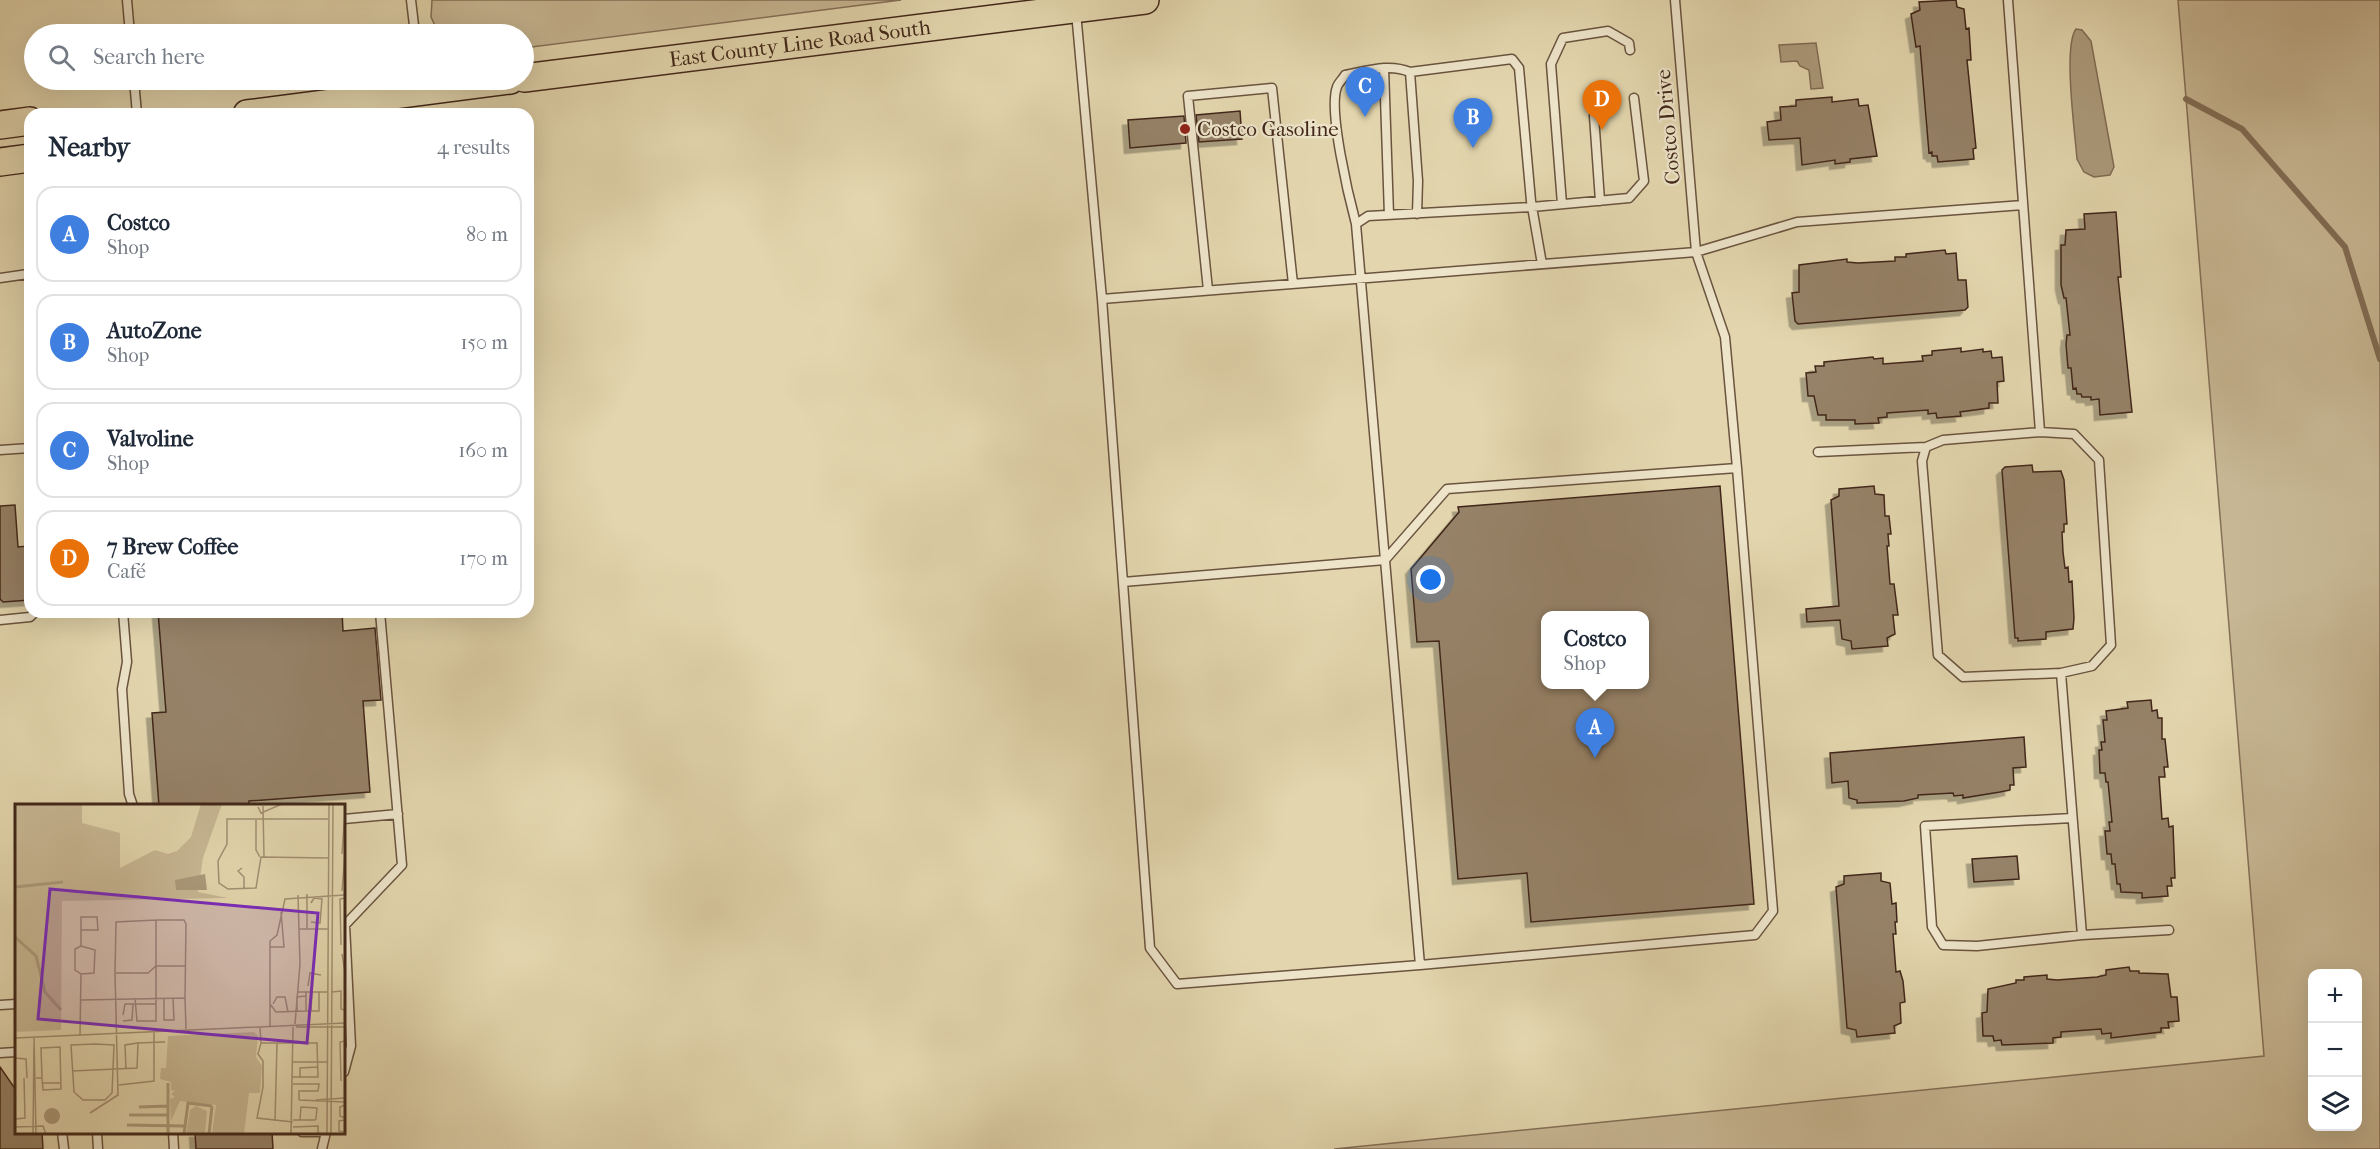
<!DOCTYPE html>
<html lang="en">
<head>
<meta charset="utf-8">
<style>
	:root { --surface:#fff; --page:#f2f2f3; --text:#1f2937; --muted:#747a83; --line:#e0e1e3; --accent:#8f2418 }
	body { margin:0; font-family:"IM FELL French Canon",serif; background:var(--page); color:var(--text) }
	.controls { position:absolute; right:18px; bottom:18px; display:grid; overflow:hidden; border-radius:12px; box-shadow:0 6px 24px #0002 }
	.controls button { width:54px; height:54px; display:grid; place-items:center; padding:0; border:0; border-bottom:2px solid var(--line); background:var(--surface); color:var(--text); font:30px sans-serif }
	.you { position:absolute; left:1431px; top:580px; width:21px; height:21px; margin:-15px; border:4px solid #fff; border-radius:50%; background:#1a73e8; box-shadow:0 0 0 9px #1a73e833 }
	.badge { display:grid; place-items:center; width:39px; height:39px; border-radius:50%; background:var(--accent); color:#fff; font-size:20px; font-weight:700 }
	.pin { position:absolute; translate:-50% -50px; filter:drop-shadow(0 2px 3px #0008) }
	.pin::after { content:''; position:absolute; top:32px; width:21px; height:18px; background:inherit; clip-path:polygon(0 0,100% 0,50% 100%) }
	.popup { position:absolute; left:1541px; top:611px; width:108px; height:78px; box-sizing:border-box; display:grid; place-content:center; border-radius:12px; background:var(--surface); filter:drop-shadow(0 2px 4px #0005); font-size:20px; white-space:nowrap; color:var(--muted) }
	.popup b { font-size:22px; color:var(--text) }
	.popup::after { content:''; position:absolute; left:50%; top:100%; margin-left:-12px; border:12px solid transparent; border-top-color:var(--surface) }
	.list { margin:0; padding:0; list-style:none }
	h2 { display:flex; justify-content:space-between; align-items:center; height:78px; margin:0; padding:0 24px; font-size:26px }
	h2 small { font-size:20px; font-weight:400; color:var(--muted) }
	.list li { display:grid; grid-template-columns:39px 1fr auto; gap:18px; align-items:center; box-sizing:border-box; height:96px; margin:0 12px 12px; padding:0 12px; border:2px solid var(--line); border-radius:18px }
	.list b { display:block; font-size:22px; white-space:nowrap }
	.list p { margin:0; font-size:20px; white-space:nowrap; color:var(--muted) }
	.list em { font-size:20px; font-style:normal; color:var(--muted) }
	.icon { flex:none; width:33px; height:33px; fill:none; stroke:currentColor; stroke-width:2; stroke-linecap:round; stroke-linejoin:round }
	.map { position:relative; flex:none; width:2380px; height:1149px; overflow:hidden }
	.search { position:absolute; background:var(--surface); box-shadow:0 6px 24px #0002; left:24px; top:24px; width:510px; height:66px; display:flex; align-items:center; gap:15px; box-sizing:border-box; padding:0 21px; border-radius:33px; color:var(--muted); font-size:22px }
	.panel { position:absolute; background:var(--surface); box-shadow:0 6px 24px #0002; left:24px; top:108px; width:510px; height:510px; border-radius:18px }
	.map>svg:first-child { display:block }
</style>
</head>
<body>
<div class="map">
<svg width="2380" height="1149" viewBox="0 0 2380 1149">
	<defs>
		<filter id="shadow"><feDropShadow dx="-5.5" dy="5.5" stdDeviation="0" flood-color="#0004"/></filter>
	</defs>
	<rect width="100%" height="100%" fill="#e3d6ae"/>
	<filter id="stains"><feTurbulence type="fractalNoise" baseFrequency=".00333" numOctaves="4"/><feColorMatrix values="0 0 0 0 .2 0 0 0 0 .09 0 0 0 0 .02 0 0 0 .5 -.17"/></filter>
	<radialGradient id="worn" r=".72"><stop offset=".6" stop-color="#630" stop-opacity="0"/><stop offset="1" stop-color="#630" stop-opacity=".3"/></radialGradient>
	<path fill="#c8b895" stroke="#857058" stroke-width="1.5" fill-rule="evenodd" d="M432,0H901L524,48V34H439L431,17Z
		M2178,0H2380V1149H1334L2264,1056ZM2312,974H2358V1126H2312Z"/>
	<path fill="#ac9b7c" stroke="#826d55" stroke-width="1.5" d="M2076,29L2082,30L2091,41L2114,167L2110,175L2094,177L2084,172L2077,159C2075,133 2063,46 2076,29Z
		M1816,43L1823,88L1811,89L1809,70L1800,66L1797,61L1781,62L1779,45Z"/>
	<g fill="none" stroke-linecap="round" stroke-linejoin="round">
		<path stroke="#826d55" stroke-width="6" d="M2186,99L2242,129L2345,247L2380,359"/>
	</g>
	<path fill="#968267" stroke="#42281a" stroke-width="1.5" fill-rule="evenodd" filter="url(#shadow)" d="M1956,0L1957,7L1964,9L1966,29L1969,28L1971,60H1967L1976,148L1973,149L1974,159L1938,162L1937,156H1932V152L1929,153L1920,46L1916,47L1911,14L1920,10L1919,2Z
		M1832,97V102L1858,99L1859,106L1868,105L1877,156L1850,159V162L1835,164V160L1802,165L1800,138L1769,140L1767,122L1781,120L1780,107L1796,106V100Z
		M1240,111L1242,139L1199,142L1196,115Z
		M1184,116L1186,143L1130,148L1128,120Z
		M2116,212L2121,277H2118L2132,412L2100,415L2099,399L2091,400V397H2082L2081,394H2077L2076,388L2073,389L2071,368H2068L2066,344L2067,335H2070L2066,298H2064L2061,285V245H2065L2066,230L2085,229L2084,214Z
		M1945,250L1946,254L1956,253L1958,280H1966L1968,307L1965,310L1798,324L1795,321L1792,293L1799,292V265L1847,259V262L1858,263L1895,261V257H1906V254Z
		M1961,348V352L1983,349V352L1991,351L1992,358L2002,357L2004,381L1997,382L1998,403H1989V408L1960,412L1961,416L1937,418L1936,413L1928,414V410L1887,413V417L1878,418L1879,423L1855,424V420H1826V415H1818L1814,396H1808L1806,373L1816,372L1815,366H1824V362L1873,357L1874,359L1883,358V364L1923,361L1922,356L1932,355V351Z
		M2032,465L2033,472L2061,471L2064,480L2067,524H2064V532H2062L2063,552L2065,568L2068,567L2069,582L2072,581L2074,618L2073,629L2046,632V639L2018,641V638H2015L2002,470L2005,467Z
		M1720,486L1754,904L1531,922L1527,873L1458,879L1439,641L1417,642L1411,569L1459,512L1458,507ZM1545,615H1644V684H1545Z
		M1874,486L1875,494L1884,495L1885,516H1889L1891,534H1888L1889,546H1887L1890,584H1894L1898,615H1893L1895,634L1887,638L1888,646L1852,649L1851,641L1842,639L1840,620L1807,622L1806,609L1839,606L1831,500L1839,496V489Z
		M15,505L18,547L28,546L30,600L3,602L0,599V506Z
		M158,612H342L343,631L375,628L381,700L363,701L370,792L249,801V806H159L152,713L166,712Z
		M2151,700L2152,711L2157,710L2158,718H2162V739H2165L2168,767H2164L2165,777H2159L2162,819L2168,818L2169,827L2173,826L2175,878H2171L2172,886H2167L2168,896L2142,898V893L2121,892L2120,884H2117L2115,864H2112L2111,854H2107L2105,831H2110L2109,822H2112L2108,782H2106L2105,773H2100L2099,750H2102L2101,742H2105L2103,720H2107L2106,711L2128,708L2127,702Z
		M2024,737L2026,767L2013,768L2014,785H2010V790L2000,792L1963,798V795L1954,796L1953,793L1918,795V798L1904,801L1857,803V800L1849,798L1848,781L1832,783L1830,753Z
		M2017,856L2019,879L1974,882L1972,859Z
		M1881,873V881L1890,883L1892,904L1896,903L1897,922H1895L1896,934H1893L1896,972L1900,971L1903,981L1905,1002L1900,1003L1901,1023L1894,1026L1895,1033L1857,1037L1856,1030L1847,1028L1836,887L1844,884V876Z
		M2129,967L2130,971H2139V973L2168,974L2171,997H2177L2179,1021L2168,1022L2169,1028H2161V1032L2111,1038V1033L2102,1034L2101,1029L2061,1032V1037L2053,1038V1043L2002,1045L2001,1040L1994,1041L1993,1036H1983L1982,1013L1987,1012L1988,989L2016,983V980H2024V977L2047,975V979L2057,980L2097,977L2106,975V970Z
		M0,1067L16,1090V1132H42L43,1149H0Z
		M195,1132H272L273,1149H196Z"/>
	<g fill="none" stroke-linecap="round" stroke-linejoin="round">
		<g stroke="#6a543f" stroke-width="11">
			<path id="service" d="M127,0L130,34
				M411,0L415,34
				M2008,0L2040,432L2074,434L2099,460L2111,645L2092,666L2061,673L2082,935L1977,946L1943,945L1932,927L1925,826L2072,818
				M1076,12L1102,299L1696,252L1797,222L2023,205
				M1384,68L1389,215
				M1410,72L1418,181L1417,214
				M134,80L137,114
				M1594,116L1600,201
				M1562,204L1551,64L1563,38L1608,31L1629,43L1630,50
				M1356,224C1349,198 1328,110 1337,87C1338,83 1343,79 1345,75C1367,71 1389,63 1410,72L1512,59L1519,68L1531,201L1542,264
				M30,273V293
				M0,278L28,274
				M1208,290L1188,96L1272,88L1293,284
				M1102,299L1150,948L1177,984L1420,965L1385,560L1447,489L1737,468L1725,337L1696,252L1675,0
				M2040,432L1943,440L1926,447L1922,461L1938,655L1963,677L2061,673
				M0,450L30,448
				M1818,452L1926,447
				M1123,582L1385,560L1356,224L1368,216L1532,207L1629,198L1644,181L1634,98
				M123,612L127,662L122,689L129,794L133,806
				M0,620L30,617L35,612
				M344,819L398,814
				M2082,935L2169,930
				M1420,965L1755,935L1773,911L1737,468
				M0,1005L16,1004
				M0,1053L16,1052
				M344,1072L351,1046L345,925L402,865L380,612
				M62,1132L64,1149
				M97,1132L98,1149
				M173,1132L174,1149
				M302,1132H319
				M322,1149L326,1132"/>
		</g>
		<g stroke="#42281a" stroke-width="30">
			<g id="primary">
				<path id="s1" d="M524,78L1145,0"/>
				<path d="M247,114L510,80"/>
				<path d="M0,125L30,121"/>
				<path d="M0,162L30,158"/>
			</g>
		</g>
		<use href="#service" stroke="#ede4ca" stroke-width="8"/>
		<use href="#primary" stroke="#e3d6ae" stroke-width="27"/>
	</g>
	<circle fill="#8f2418" stroke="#ede4ca" stroke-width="2" cx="1185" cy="129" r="6"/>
	<g text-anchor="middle" stroke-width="4.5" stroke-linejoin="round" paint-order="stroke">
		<g font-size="21" fill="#42281a" stroke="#ede4ca">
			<text dy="7" stroke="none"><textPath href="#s1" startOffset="278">East County Line Road South</textPath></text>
			<text transform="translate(1668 127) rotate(-95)" y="7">Costco Drive</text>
		</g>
		<g font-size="21" fill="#42281a" stroke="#ede4ca" text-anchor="start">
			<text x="1197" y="136">Costco Gasoline</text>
		</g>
	</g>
	<g transform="translate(15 804)">
		<rect width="330" height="330" fill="#e3d6ae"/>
		<path d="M0,0H67V19L105,29V64L140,46L153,50L162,47L176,33L186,0H207L188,54L183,88L213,94L47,97L46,226L0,228ZM239,228L243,232L241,253L247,262L245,289H234L229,330H197L201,301L165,297L156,317L155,295L160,293L156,290L160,287L156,286V278L145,275L146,264H151L153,232ZM181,302L192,307L190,330H171L175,306Z" fill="#c8b895"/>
		<path d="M190,70L192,86H161L160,76ZM29 312a8 8 0 1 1 16 0a8 8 0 1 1-16 0Z" fill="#ac9b7c"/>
		<path fill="none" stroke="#ac9b7c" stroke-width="3" d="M0,83L48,78M0,133L21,152L30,188L46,206M124,303L153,302M114,311H153M112,321L170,322M153,330V279M169,330L173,299L197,302M194,330L197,302"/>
		<path fill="none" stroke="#a39073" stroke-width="1.5" d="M248,2L249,53M243,3L246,9L267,0M241,16V46L245,53M327,50L330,8M246,53L241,84L213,85L204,79L203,57L212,40V15H313M246,53L314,54M227,64L223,67L229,73V85M327,87L330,50M296,99L299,94L307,95L305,119L296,118M284,125H313M292,125V90M326,141L325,95L330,94M255,143H269L266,108M327,150L330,168M100,168L101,118L141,116M66,170L79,169L80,146L66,142M293,182L295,169L306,171M282,188H312M317,188L326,187V205L330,206M120,194L122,217H141V200M149,194V216H159L158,194M66,196L170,194L171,225M255,200L261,208L291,207V188M258,200L262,193H270L273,208M291,207H304V188M296,207L297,188M282,208V193L291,192M108,211L110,200H141V162H171M108,217L117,216L118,200M280,220L285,160L283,91M255,222V137L262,131L270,95L330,91M281,223H330M245,224L246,239H302L303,273H277M65,231L66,170L60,166V145L66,142V113H82L83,126H66M19,233L21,330M0,234L330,219M123,239L150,238M246,239L243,250L248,257V283L242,314L278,318M80,240L99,241L97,289L90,296H68L59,288L56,241ZM0,254L11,255L12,274M278,258H312M57,267L122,264L123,239L110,241L111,265M285,273V264L302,263M21,274H27L28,286L46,285L45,243L26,244L27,274M326,277L325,238L330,237M27,279H46M278,280H304L303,287H284V296M104,281L139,277V228M284,296L330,298M301,296L330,294M330,301L325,303V312L330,314M75,309L103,291L100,169H133L141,162V116H169L171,120L170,194M0,315L10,314L9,274M278,316H300L301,315L302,304L286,303L285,316M330,316L324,317V327L330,328M260,317L262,239M0,323L28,322L31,330M278,323L303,322V330M18,330L19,241M276,330L278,223M312,330L314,0M316,330L318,0"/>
		<path fill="#7b2cbf" fill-opacity="0.15" stroke="#7b2cbf" stroke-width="3" d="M35,85L303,109L292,239L23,215Z"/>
		<rect width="330" height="330" fill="none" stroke="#42281a" stroke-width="3"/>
	</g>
	<rect width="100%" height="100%" filter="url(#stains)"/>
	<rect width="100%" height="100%" fill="url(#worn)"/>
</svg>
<div class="controls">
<button>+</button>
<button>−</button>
<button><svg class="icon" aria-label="layers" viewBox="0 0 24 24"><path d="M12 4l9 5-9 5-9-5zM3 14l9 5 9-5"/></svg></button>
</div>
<div class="you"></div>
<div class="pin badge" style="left:1595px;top:758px;background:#3f7fe0">A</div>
<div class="popup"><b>Costco</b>Shop</div>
<div class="pin badge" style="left:1473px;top:148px;background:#3f7fe0">B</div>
<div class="pin badge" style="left:1365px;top:117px;background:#3f7fe0">C</div>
<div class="pin badge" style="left:1602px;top:130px;background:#e8710a">D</div>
<div class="search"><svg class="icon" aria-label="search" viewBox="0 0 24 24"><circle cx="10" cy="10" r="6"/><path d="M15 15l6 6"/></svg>Search here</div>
<section class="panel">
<h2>Nearby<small>4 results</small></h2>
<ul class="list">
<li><span class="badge" style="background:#3f7fe0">A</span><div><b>Costco</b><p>Shop</p></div><em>80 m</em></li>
<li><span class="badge" style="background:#3f7fe0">B</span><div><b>AutoZone</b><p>Shop</p></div><em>150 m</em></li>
<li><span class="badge" style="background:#3f7fe0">C</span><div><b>Valvoline</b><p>Shop</p></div><em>160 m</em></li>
<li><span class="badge" style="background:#e8710a">D</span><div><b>7 Brew Coffee</b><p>Café</p></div><em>170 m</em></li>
</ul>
</section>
</div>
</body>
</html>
